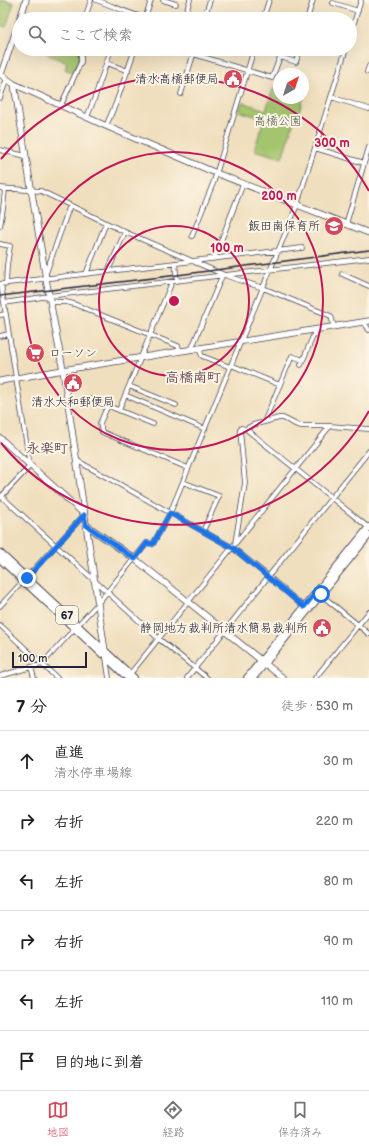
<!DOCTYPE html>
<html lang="ja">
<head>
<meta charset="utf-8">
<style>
	:root { --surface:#fff; --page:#f6f6f6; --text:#202124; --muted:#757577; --line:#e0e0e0; --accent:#d1495b }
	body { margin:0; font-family:"Balsamiq Sans","Klee One",sans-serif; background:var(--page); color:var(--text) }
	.compass { position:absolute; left:273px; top:68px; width:36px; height:36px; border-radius:50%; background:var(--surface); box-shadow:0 4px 16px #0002; rotate:39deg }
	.scale { position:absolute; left:12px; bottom:10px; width:75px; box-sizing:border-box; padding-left:4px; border:2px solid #22223b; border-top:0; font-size:11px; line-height:14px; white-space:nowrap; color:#22223b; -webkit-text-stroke:3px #fcf5e5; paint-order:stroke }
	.stop { position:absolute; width:12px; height:12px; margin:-9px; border:3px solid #1a73e8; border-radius:50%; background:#fff }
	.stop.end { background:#1a73e8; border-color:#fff; box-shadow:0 1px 4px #0008 }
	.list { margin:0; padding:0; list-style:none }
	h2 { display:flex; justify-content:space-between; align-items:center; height:52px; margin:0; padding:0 16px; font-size:17px }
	h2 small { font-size:13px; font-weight:400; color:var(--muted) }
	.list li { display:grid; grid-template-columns:26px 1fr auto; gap:12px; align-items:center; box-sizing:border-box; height:60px; padding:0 16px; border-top:1px solid var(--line) }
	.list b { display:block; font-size:15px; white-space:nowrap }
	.list p { margin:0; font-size:13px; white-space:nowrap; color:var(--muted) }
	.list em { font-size:13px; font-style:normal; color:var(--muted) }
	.icon { flex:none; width:22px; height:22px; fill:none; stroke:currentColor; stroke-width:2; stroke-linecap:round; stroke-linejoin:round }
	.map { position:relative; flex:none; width:369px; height:678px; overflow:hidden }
	.search { position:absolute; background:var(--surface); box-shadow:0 4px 16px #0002; left:12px; right:12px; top:12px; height:44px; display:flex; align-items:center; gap:10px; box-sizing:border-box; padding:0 14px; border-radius:22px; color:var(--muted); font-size:15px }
	.sheet { height:412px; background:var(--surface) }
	nav { display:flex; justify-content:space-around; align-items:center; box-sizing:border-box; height:56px; border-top:1px solid var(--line); background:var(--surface); font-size:11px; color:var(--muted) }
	nav a { display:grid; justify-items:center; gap:2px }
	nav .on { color:var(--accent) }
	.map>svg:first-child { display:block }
</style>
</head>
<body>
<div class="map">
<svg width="369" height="678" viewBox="0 0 369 678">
	<rect width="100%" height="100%" fill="#fcf5e5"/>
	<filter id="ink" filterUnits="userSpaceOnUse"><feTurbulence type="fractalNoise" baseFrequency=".025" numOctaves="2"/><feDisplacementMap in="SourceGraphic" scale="8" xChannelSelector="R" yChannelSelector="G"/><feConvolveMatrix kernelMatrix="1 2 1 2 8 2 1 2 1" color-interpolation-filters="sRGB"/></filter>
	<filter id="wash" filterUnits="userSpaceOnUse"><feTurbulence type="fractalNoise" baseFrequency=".012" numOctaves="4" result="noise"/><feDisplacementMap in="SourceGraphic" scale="16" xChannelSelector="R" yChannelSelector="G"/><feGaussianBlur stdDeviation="0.9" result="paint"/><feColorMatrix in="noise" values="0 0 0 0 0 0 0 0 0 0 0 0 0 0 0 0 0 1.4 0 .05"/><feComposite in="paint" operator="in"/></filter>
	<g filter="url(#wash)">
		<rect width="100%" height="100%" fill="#f0dfbe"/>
		<path fill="#a4c56e" stroke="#637454" d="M0,0H5L14,3L6,27L0,25Z
			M44,49H70L79,52V61L73,73L65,69L67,63L43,52Z
			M273,89L279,91V98H303V89L306,90L297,118H295L282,158L254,150L264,119L239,111L242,102L266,110Z"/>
	</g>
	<g filter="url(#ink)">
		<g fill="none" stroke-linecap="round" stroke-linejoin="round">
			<g stroke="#413e4f" stroke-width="5.5">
				<path id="street" d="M96,0C113,6 128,13 145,18
					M163,0L176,4
					M333,3L358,11
					M89,19L88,17L86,15L91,0
					M145,19L151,0
					M184,19L190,0
					M204,19L210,0
					M263,19L269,0
					M307,19L313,0
					M350,36L361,0
					M177,49L272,78L280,57L296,62L300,49
					M107,63L128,71
					M367,72L369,66
					M181,94L195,49
					M331,97L369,109
					M0,98L7,78
					M61,105L81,62V49
					M87,117L95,97L111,49
					M106,126L116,103L135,49
					M315,148L364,163
					M0,150L26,156
					M0,188L41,191L125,232L227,276L263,288L331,316L334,327
					M346,224L369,147
					M0,226L3,209L5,189
					M192,236L214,181L254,49
					M0,244L10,246L7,265L6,284
					M214,259L243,184
					M175,263L177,281
					M108,271L125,232
					M46,273L70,205
					M86,274L106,223
					M342,274L369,286
					M0,284L302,248
					M50,302H66L74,304L178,346L180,351
					M4,303L49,296L369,258
					M0,315L6,314
					M364,322L369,330
					M0,336L9,334
					M199,349L202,356L230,367
					M191,350L222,276
					M231,365L280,385
					M301,365L316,329
					M129,386L176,405
					M125,395L205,429
					M91,399L153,424
					M108,405L100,423L102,432L188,468
					M119,410L172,282
					M264,422L279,418H283L297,425L302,426H330
					M246,429L369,528
					M76,460L233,548L268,576L304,607
					M183,482L219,496L203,531
					M0,495L159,639L207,678
					M0,498L30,466L1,284
					M235,544L245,483L240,430L241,428L246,429L253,425L264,422L292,356L303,360
					M319,593L369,634
					M0,606L84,515
					M0,625L57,678
					M105,651L109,678
					M31,667L34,678
					M130,674L330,426L369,429
					M0,676L42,664L98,603L147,543L153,544L170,513L297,205L346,49
					M187,678L369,451
					M315,678L369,612"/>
			</g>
			<g stroke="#413e4f" stroke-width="7">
				<path id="secondary" d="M20,19L26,0
					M0,74L14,84L106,126L216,173L369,233
					M1,74L19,22
					M14,84L46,279L63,370L105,651
					M0,381L63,370L369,321
					M0,438L84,514
					M86,525L135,559L283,678"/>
			</g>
			<g stroke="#413e4f" stroke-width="8">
				<path id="primary" d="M0,553L134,678
					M0,559L102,654
					M109,660L128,678
					M247,678L369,527
					M253,678L369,535"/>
			</g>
			<use href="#street" stroke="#fff" stroke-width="4"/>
			<use href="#secondary" stroke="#fff" stroke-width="5.5"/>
			<use href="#primary" stroke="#fff" stroke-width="6"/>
			<path stroke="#22223b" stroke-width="1.5" d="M0,296L170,276L369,250"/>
		</g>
	</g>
	<g fill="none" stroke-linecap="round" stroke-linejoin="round" filter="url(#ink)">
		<path stroke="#1a73e8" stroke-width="5" d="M27,578L84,515L86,525L135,559L147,543L153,544L170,513L233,548L304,607L317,591L321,594"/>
	</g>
	<g fill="none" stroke="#c2185b" stroke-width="2">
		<circle cx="174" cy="301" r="75"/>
		<circle cx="174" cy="301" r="149"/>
		<path d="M369 411A224 224 0 0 1 1 443M1 159A224 224 0 0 1 369 191"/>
	</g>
	<defs>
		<g id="civic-disc" transform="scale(1)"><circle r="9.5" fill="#d1495b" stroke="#fcf5e5"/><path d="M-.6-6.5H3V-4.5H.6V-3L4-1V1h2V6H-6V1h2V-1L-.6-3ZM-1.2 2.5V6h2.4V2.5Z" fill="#fff"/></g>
		<g id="school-disc" transform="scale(1)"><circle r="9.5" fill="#d1495b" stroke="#fcf5e5"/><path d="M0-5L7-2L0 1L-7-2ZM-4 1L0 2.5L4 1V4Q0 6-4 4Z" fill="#fff"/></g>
		<g id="supermarket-disc" transform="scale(1)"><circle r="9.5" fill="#d1495b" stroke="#fcf5e5"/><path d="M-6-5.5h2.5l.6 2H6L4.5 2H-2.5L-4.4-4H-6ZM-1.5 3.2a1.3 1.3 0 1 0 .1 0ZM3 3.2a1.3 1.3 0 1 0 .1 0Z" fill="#fff"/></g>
	</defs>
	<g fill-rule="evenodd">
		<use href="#civic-disc" x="233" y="79"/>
		<use href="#school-disc" x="334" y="226"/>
		<use href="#supermarket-disc" x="35" y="353"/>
		<use href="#civic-disc" x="73" y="383"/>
		<use href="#civic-disc" x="322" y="628"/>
	</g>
	<g text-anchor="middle" stroke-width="4" stroke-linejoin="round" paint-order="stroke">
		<rect fill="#fcf5e5" stroke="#63616e" stroke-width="1" x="56" y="606" width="22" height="18" rx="3"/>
		<g font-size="11" font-weight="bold" fill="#22223b">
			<text x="67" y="619">67</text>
		</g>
		<g font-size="12" fill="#22223b" stroke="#fcf5e5" text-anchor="end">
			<text x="219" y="83">清水高橋郵便局</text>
			<text x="320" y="230">飯田南保育所</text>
			<text x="49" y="357" text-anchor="start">ローソン</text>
			<text x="73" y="406" text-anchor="middle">清水大和郵便局</text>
			<text x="308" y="632">静岡地方裁判所清水簡易裁判所</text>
		</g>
		<g font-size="12" fill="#505b4d" stroke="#fcf5e5">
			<text x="278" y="125">高橋公園</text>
		</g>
		<g font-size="14" font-weight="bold" fill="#684c56" stroke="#fcf5e5">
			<text x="193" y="382">高橋南町</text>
			<text x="47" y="453">永楽町</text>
		</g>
	</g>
	<circle cx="174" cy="301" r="6" fill="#c2185b" stroke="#fcf5e5" stroke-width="2"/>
	<g font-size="12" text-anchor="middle" font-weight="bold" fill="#c2185b" stroke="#fcf5e5" stroke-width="4" stroke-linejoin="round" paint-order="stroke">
		<text x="332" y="147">300 m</text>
		<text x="279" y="200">200 m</text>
		<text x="227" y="252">100 m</text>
	</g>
</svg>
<svg class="compass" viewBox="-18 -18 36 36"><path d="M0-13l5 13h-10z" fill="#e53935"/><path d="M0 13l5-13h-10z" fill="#757577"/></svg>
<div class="scale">100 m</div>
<div class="stop" style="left:321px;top:594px"></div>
<div class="stop end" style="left:27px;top:578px"></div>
<div class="search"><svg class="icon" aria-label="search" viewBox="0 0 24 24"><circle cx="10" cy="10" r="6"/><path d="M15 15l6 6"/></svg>ここで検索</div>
</div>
<section class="sheet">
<h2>7 分<small>徒歩 · 530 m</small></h2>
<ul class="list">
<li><svg class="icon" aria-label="ahead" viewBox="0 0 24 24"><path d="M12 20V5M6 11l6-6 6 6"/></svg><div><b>直進</b><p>清水停車場線</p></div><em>30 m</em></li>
<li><svg class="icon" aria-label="right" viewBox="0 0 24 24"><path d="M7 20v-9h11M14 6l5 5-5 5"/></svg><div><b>右折</b></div><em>220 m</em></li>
<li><svg class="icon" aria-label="left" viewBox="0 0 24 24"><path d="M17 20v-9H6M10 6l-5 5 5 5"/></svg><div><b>左折</b></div><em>80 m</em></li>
<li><svg class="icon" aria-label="right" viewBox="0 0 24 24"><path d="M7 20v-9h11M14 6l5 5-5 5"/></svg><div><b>右折</b></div><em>90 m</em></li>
<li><svg class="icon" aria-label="left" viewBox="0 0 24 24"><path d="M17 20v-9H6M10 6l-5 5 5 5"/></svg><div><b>左折</b></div><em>110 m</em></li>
<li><svg class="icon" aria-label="arrive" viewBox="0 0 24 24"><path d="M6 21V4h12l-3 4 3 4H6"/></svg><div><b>目的地に到着</b></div></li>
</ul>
</section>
<nav>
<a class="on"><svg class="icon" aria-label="map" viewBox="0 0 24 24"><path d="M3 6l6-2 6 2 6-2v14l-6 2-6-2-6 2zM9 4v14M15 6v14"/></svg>地図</a>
<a><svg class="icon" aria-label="directions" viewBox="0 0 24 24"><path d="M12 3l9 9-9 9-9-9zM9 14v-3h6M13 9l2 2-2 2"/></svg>経路</a>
<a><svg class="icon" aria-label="saved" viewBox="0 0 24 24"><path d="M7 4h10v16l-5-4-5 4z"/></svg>保存済み</a>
</nav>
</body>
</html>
